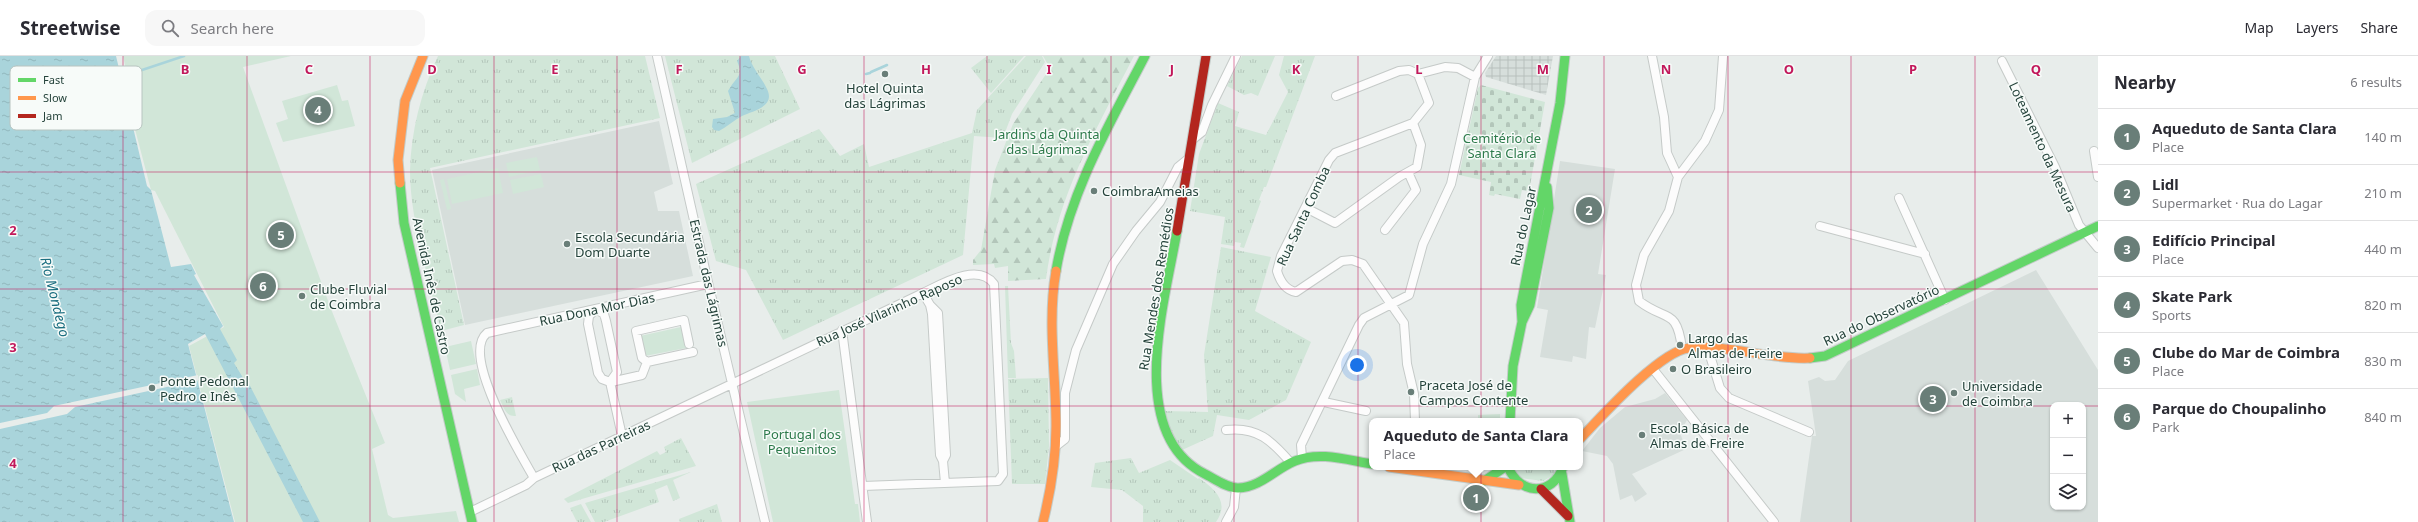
<!DOCTYPE html>
<html lang="en">
<head>
<meta charset="utf-8">
<style>
	:root { --surface:#fff; --page:#f7f7f7; --text:#2b2b33; --muted:#7c7c81; --line:#e1e1e2; --accent:#697e78 }
	body { margin:0; font-family:"Noto Sans",sans-serif; background:var(--page); color:var(--text) }
	.controls { position:absolute; right:12px; bottom:12px; display:grid; overflow:hidden; border-radius:8px; box-shadow:0 1px 3px #0004 }
	.controls button { width:36px; height:36px; display:grid; place-items:center; padding:0; border:0; border-bottom:1px solid var(--line); background:var(--surface); color:var(--text); font:20px sans-serif }
	.you { position:absolute; left:1357px; top:309px; width:14px; height:14px; margin:-10px; border:3px solid #fff; border-radius:50%; background:#1a73e8; box-shadow:0 0 0 6px #1a73e833 }
	.badge { display:grid; place-items:center; width:26px; height:26px; border-radius:50%; background:var(--accent); color:#fff; font-size:13px; font-weight:700 }
	.pin { position:absolute; translate:-50% -50%; border:2px solid #fff; box-shadow:0 1px 4px #0006 }
	.popup { position:absolute; left:1369px; top:362px; width:214px; height:52px; box-sizing:border-box; display:grid; place-content:center; border-radius:8px; background:var(--surface); filter:drop-shadow(0 1px 3px #0005); font-size:13px; white-space:nowrap; color:var(--muted) }
	.popup b { font-size:15px; color:var(--text) }
	.popup::after { content:''; position:absolute; left:50%; top:100%; margin-left:-8px; border:8px solid transparent; border-top-color:var(--surface) }
	.list { margin:0; padding:0; list-style:none }
	h2 { display:flex; justify-content:space-between; align-items:center; height:52px; margin:0; padding:0 16px; font-size:17px }
	h2 small { font-size:13px; font-weight:400; color:var(--muted) }
	.list li { display:grid; grid-template-columns:26px 1fr auto; gap:12px; align-items:center; box-sizing:border-box; height:56px; padding:0 16px; border-top:1px solid var(--line) }
	.list b { display:block; font-size:15px; white-space:nowrap }
	.list p { margin:0; font-size:13px; white-space:nowrap; color:var(--muted) }
	.list em { font-size:13px; font-style:normal; color:var(--muted) }
	.icon { flex:none; width:22px; height:22px; fill:none; stroke:currentColor; stroke-width:2; stroke-linecap:round; stroke-linejoin:round }
	.map { position:relative; flex:none; width:2098px; height:466px; overflow:hidden }
	header { display:flex; align-items:center; gap:24px; box-sizing:border-box; height:56px; padding:0 20px; background:var(--surface); border-bottom:1px solid var(--line) }
	header strong { font-size:19px }
	nav { display:flex; gap:22px; margin-inline-start:auto; font-size:14px }
	.search { width:280px; height:36px; background:var(--page); display:flex; align-items:center; gap:10px; box-sizing:border-box; padding:0 14px; border-radius:12px; color:var(--muted); font-size:15px }
	main { display:flex }
	aside { flex:1; background:var(--surface) }
	.map>svg:first-child { display:block }
</style>
</head>
<body>
<header>
<strong>Streetwise</strong>
<div class="search"><svg class="icon" aria-label="search" viewBox="0 0 24 24"><circle cx="10" cy="10" r="6"/><path d="M15 15l6 6"/></svg>Search here</div>
<nav><a>Map</a><a>Layers</a><a>Share</a></nav>
</header>
<main>
<div class="map">
<svg width="2098" height="466" viewBox="0 0 2098 466">
	<defs>
		<pattern id="industrial-grid" width="8" height="8" patternUnits="userSpaceOnUse"><rect width="8" height="8" fill="#d6dedb"/><path d="M0 4h8M4 0v8" fill="none" stroke="#b8c0bd"/></pattern>
		<pattern id="grass-tufts" width="24" height="20" patternUnits="userSpaceOnUse"><rect width="24" height="20" fill="#d1e6d8"/><path d="M3 7l-1-3M5 7V3M7 7l1-3M15 17l-1-3M17 17v-4M19 17l1-3" fill="none" stroke="#b3c6ba"/></pattern>
		<pattern id="forest-firs" width="22" height="20" patternUnits="userSpaceOnUse"><rect width="22" height="20" fill="#d1e6d8"/><path d="M5 1l3.5 6h-7zM16 11l3.5 6h-7z" fill="#b3c6ba"/></pattern>
		<pattern id="cemetery-stones" width="16" height="16" patternUnits="userSpaceOnUse"><rect width="16" height="16" fill="#d1e6d8"/><path d="M2 7V4a2 2 0 0 1 4 0v3zM10 15v-3a2 2 0 0 1 4 0v3z" fill="#b3c6ba"/></pattern>
		<pattern id="water-ripples" width="26" height="14" patternUnits="userSpaceOnUse"><rect width="26" height="14" fill="#a9d4db"/><path d="M2 4q2-2 4 0t4 0M15 11q2-2 4 0t4 0" fill="none" stroke="#91b7bd"/></pattern>
	</defs>
	<rect width="100%" height="100%" fill="#e8edeb"/>
	<path fill="#d6dedb" fill-rule="evenodd" d="M659,65L673,128L654,136L658,155H679L693,220L465,269L432,114Z
		M1560,105L1615,113L1598,218L1606,219L1595,272L1589,271L1586,303L1573,300L1572,306L1540,301L1548,254L1537,252Z
		M2036,214L2098,314V466H1800L1812,380H1816L1808,325L1819,321L1825,325L1835,324L1848,305ZM2053,349H2083V451H2053Z
		M1665,337L1687,364L1680,377L1686,393L1632,418L1647,438L1635,446L1632,439L1620,444L1613,408L1607,400L1582,395L1600,372L1625,351L1655,343Z"/>
	<path fill="url(#industrial-grid)" d="M1496,0H1553L1546,39L1486,21L1485,17Z"/>
	<path fill="url(#grass-tufts)" d="M438,0H645L660,62L430,112L464,269L441,275C430,226 410,165 410,115C411,75 421,36 438,0Z
		M665,0H775L800,53L692,107Z
		M987,0H1024L991,37L971,12Z
		M1026,0H1042L1045,6L1012,58L1003,82L974,80L963,199L783,284L746,214L716,205L696,128L819,73L840,100L864,88L869,111L972,77L977,54Z
		M1242,0H1275L1258,40L1251,37L1244,39L1227,30Z
		M1284,0H1315L1266,131H1264L1259,144L1261,145L1244,192L1240,191L1241,187L1235,186L1234,190L1221,188L1225,161L1190,155L1199,98L1218,47L1239,56L1235,70L1266,79L1288,36L1279,19Z
		M1221,191L1271,201L1255,255L1311,286L1286,344L1249,364L1217,359L1213,380L1182,394L1173,380L1165,355L1208,356L1204,299Z
		M1005,230H1008L1011,287L1014,295L1016,322H1008Z
		M1048,322L1049,390L1045,428H1012L1008,323Z
		M512,341L516,360C506,361 504,352 500,344Z
		M1500,358V365H1478V359Z
		M681,382L696,410L568,447L564,443L657,395L660,399L666,396L664,391Z
		M1131,402L1139,417L1170,404L1198,423L1199,422C1215,433 1230,446 1216,466H1143V450L1122,434L1091,431L1095,407Z
		M1514,411H1555L1554,419L1543,425L1521,422Z
		M691,416L673,424L680,442L673,445L667,429L655,434L659,446L604,466H595L585,447Z
		M581,448L591,466H577L570,452Z
		M717,448L722,466H680L679,463Z"/>
	<path fill="url(#forest-firs)" d="M1043,0H1134C1096,74 1057,139 1046,223L1008,225V210L995,212L994,208L973,209V204L981,194L995,114L1013,68L1050,12Z"/>
	<path fill="url(#cemetery-stones)" d="M1481,29L1545,46L1529,135L1522,134L1520,143L1495,138L1494,140L1489,139L1491,126L1459,119L1478,32Z"/>
	<path fill="#d1e6d8" d="M123,0H291L243,11L331,253L385,387L372,393L388,459L393,462L456,455L459,466H235L189,290L224,271L155,135L151,134L126,39L131,36Z
		M337,29L342,45L348,44L355,70L283,86L276,67L288,63L282,45Z
		M537,101L540,114L509,121L506,107Z
		M498,112L503,137L452,148L447,123Z
		M541,118L544,131L513,138L510,124Z
		M444,123L451,153L447,154L440,124Z
		M681,271L686,292L645,300L640,280Z
		M471,285L476,308L450,314L445,291Z
		M477,313L480,329L464,333L466,346L455,338L451,319Z
		M839,334L855,448H858L860,466H773L747,346Z"/>
	<path fill="url(#water-ripples)" d="M0,0H116L147,130L151,134L171,211L191,208L196,218L194,219L223,270L220,273L237,304L234,307L245,325L247,324L320,466H303L205,278L188,288L234,466H0Z
		M741,0H749C752,12 762,22 767,33C776,51 752,55 742,60C734,64 727,71 719,75L714,74L712,71L713,63L727,61L735,57L728,35C736,20 744,21 737,5Z"/>
	<path fill="#e8edeb" d="M198,319L199,324L75,351L67,358L0,373V367L47,357L54,350Z"/>
	<g fill="none" stroke-linecap="round" stroke-linejoin="round">
		<path stroke="#a9d4db" stroke-width="2.5" d="M871,16L887,9
			M866,18L870,17
			M118,22L184,0"/>
		<g stroke="#c5cac8" stroke-width="10">
			<path id="street" d="M657,0L707,222L765,466
				M1652,0L1664,61L1667,97L1678,121
				M2002,5L2055,111L2079,169L2098,192
				M1336,40L1399,15L1409,14L1418,18L1445,11L1458,12L1475,21
				M1192,84L1202,76L1212,49L1236,0
				M2094,95L2098,121
				M1899,142L1945,244
				M1306,152L1335,167L1399,121L1417,111L1421,89L1413,67
				M1820,170L1925,198
				M1385,174L1416,134L1408,116
				M923,237L930,249L932,258L940,399L943,405L945,427
				M930,249L938,257L946,399L943,405
				M842,274L867,466
				M1682,293C1677,251 1666,266 1639,245L1636,229L1644,199L1669,155L1678,121L1705,85L1719,54L1723,0
				M1708,293L1720,332L1729,342L1809,376
				M647,306L642,302L636,275L684,264L689,288
				M1653,313L1774,466
				M610,326L617,316L606,265L604,258L596,253L589,260L588,268L598,317L602,323L610,326L622,380
				M611,326L642,319L647,306L693,296
				M1324,346L1366,355
				M1415,365L1414,338L1407,308L1404,267L1363,208L1352,204L1342,205L1296,236C1285,234 1280,225 1277,215L1281,200L1329,104L1335,97L1413,67L1429,47L1418,18
				M1226,374C1257,370 1272,385 1291,407
				M1056,390L1065,383V337L1076,294L1113,208L1136,175L1160,146L1178,111L1189,102
				M1302,402L1301,389L1359,269L1364,262L1409,239L1423,188L1451,128L1475,21L1488,0
				M534,422C520,397 460,299 487,277L708,228
				M470,456L526,429L534,422L923,237C942,228 978,206 994,228L1003,418L998,425L863,430
				M1226,466L1234,451L1236,432"/>
		</g>
		<g stroke="#c3cbc8" stroke-width="11">
			<path id="fast" d="M400,127L404,167L472,466
				M1177,175C1165,245 1125,378 1205,418C1215,423 1227,432 1238,432C1261,431 1275,413 1295,405C1319,395 1347,404 1372,408
				M1056,215C1069,137 1109,69 1145,0
				M1522,266L1521,249L1560,47L1565,0
				M1810,302L1825,300L2098,170
				M1510,365L1513,310L1522,266L1530,249L1549,152L1547,131
				M1508,411C1520,439 1552,441 1563,411
				M1562,418L1570,466
				M1484,425L1505,411"/>
		</g>
		<g stroke="#c3cbc8" stroke-width="11">
			<path id="slow" d="M400,127L398,104L405,45L423,0
				M1580,383C1601,361 1660,295 1689,292C1726,288 1770,304 1810,302
				M1389,411L1519,429
				M1043,466C1051,434 1056,403 1056,370C1056,318 1047,266 1056,215"/>
		</g>
		<g stroke="#c3cbc8" stroke-width="11">
			<path id="jam" d="M1177,175L1206,0
				M1541,433L1568,460"/>
		</g>
		<use href="#street" stroke="#fcfcfc" stroke-width="8"/>
		<use href="#fast" stroke="#63d668" stroke-width="9"/>
		<use href="#slow" stroke="#ff974d" stroke-width="9"/>
		<use href="#jam" stroke="#b3261e" stroke-width="9"/>
	</g>
	<path fill="none" stroke="#c2185b" stroke-width="1" stroke-opacity="0.55" d="M123,0V466M247,0V466M370,0V466M494,0V466M617,0V466M740,0V466M864,0V466M987,0V466M1111,0V466M1234,0V466M1358,0V466M1481,0V466M1604,0V466M1728,0V466M1851,0V466M1975,0V466M0,116H2098M0,233H2098M0,350H2053M2083,350H2098"/>
	<g fill="#697e78" stroke="#f7fbf9" stroke-width="1.5">
		<circle cx="885" cy="18" r="4"/>
		<circle cx="1094" cy="135" r="4"/>
		<circle cx="567" cy="188" r="4"/>
		<circle cx="302" cy="240" r="4"/>
		<circle cx="1680" cy="289" r="4"/>
		<circle cx="1673" cy="313" r="4"/>
		<circle cx="152" cy="332" r="4"/>
		<circle cx="1411" cy="336" r="4"/>
		<circle cx="1954" cy="337" r="4"/>
		<circle cx="1642" cy="379" r="4"/>
	</g>
	<g text-anchor="middle" stroke-width="3" stroke-linejoin="round" paint-order="stroke">
		<g font-size="13" fill="#24423a" stroke="#f7fbf9" text-anchor="start">
			<text x="885" y="37" text-anchor="middle">Hotel Quinta<tspan x="885" dy="15">das Lágrimas</tspan></text>
			<text x="1102" y="140">CoimbraAmeias</text>
			<text x="575" y="186">Escola Secundária<tspan x="575" dy="15">Dom Duarte</tspan></text>
			<text x="310" y="238">Clube Fluvial<tspan x="310" dy="15">de Coimbra</tspan></text>
			<text x="1688" y="287">Largo das<tspan x="1688" dy="15">Almas de Freire</tspan></text>
			<text x="1681" y="318">O Brasileiro</text>
			<text x="160" y="330">Ponte Pedonal<tspan x="160" dy="15">Pedro e Inês</tspan></text>
			<text x="1419" y="334">Praceta José de<tspan x="1419" dy="15">Campos Contente</tspan></text>
			<text x="1962" y="335">Universidade<tspan x="1962" dy="15">de Coimbra</tspan></text>
			<text x="1650" y="377">Escola Básica de<tspan x="1650" dy="15">Almas de Freire</tspan></text>
		</g>
		<g font-size="13" fill="#2d7a4b" stroke="#f7fbf9">
			<text x="1047" y="83">Jardins da Quinta<tspan x="1047" dy="15">das Lágrimas</tspan></text>
			<text x="1502" y="87">Cemitério de<tspan x="1502" dy="15">Santa Clara</tspan></text>
			<text x="802" y="383">Portugal dos<tspan x="802" dy="15">Pequenitos</tspan></text>
		</g>
		<g font-size="13" fill="#24423a" stroke="#f7fbf9">
			<text transform="translate(2043 91) rotate(65)" y="5">Loteamento da Mesura</text>
			<text transform="translate(1303 160) rotate(-65)" y="5">Rua Santa Comba</text>
			<text transform="translate(1523 170) rotate(-78)" y="5">Rua do Lagar</text>
			<text transform="translate(709 227) rotate(77)" y="5">Estrada das Lágrimas</text>
			<text transform="translate(432 230) rotate(78)" y="5">Avenida Inês de Castro</text>
			<text transform="translate(1156 233) rotate(-81)" y="5">Rua Mendes dos Remédios</text>
			<text transform="translate(597 253) rotate(-12)" y="5">Rua Dona Mor Dias</text>
			<text transform="translate(889 254) rotate(-24)" y="5">Rua José Vilarinho Raposo</text>
			<text transform="translate(1881 259) rotate(-25)" y="5">Rua do Observatório</text>
			<text transform="translate(601 390) rotate(-25)" y="5">Rua das Parreiras</text>
		</g>
		<g font-size="14" font-style="italic" fill="#1c6f80" stroke="#f7fbf9">
			<text transform="translate(55 241) rotate(76)" y="5">Rio Mondego</text>
		</g>
	</g>
	<rect x="10" y="10" width="132" height="64" rx="6" fill="#f7fbf9" stroke="#b8c4c0" stroke-width="1"/>
	<rect x="18" y="22" width="18" height="4" fill="#63d668"/>
	<rect x="18" y="40" width="18" height="4" fill="#ff974d"/>
	<rect x="18" y="58" width="18" height="4" fill="#b3261e"/>
	<g font-size="11" fill="#24423a">
		<text x="43" y="28">Fast</text>
		<text x="43" y="46">Slow</text>
		<text x="43" y="64">Jam</text>
	</g>
	<g font-size="13" text-anchor="middle" font-weight="bold" fill="#c2185b" stroke="#f7fbf9" stroke-width="3" stroke-linejoin="round" paint-order="stroke">
		<text x="185" y="18">B</text>
		<text x="309" y="18">C</text>
		<text x="432" y="18">D</text>
		<text x="555" y="18">E</text>
		<text x="679" y="18">F</text>
		<text x="802" y="18">G</text>
		<text x="926" y="18">H</text>
		<text x="1049" y="18">I</text>
		<text x="1172" y="18">J</text>
		<text x="1296" y="18">K</text>
		<text x="1419" y="18">L</text>
		<text x="1543" y="18">M</text>
		<text x="1666" y="18">N</text>
		<text x="1789" y="18">O</text>
		<text x="1913" y="18">P</text>
		<text x="2036" y="18">Q</text>
		<text x="13" y="179">2</text>
		<text x="13" y="296">3</text>
		<text x="13" y="412">4</text>
	</g>
</svg>
<div class="controls">
<button>+</button>
<button>−</button>
<button><svg class="icon" aria-label="layers" viewBox="0 0 24 24"><path d="M12 4l9 5-9 5-9-5zM3 14l9 5 9-5"/></svg></button>
</div>
<div class="you"></div>
<div class="pin badge" style="left:1476px;top:442px">1</div>
<div class="popup"><b>Aqueduto de Santa Clara</b>Place</div>
<div class="pin badge" style="left:1589px;top:154px">2</div>
<div class="pin badge" style="left:1933px;top:343px">3</div>
<div class="pin badge" style="left:318px;top:54px">4</div>
<div class="pin badge" style="left:281px;top:179px">5</div>
<div class="pin badge" style="left:263px;top:230px">6</div>
</div>
<aside>
<h2>Nearby<small>6 results</small></h2>
<ul class="list">
<li><span class="badge">1</span><div><b>Aqueduto de Santa Clara</b><p>Place</p></div><em>140 m</em></li>
<li><span class="badge">2</span><div><b>Lidl</b><p>Supermarket · Rua do Lagar</p></div><em>210 m</em></li>
<li><span class="badge">3</span><div><b>Edifício Principal</b><p>Place</p></div><em>440 m</em></li>
<li><span class="badge">4</span><div><b>Skate Park</b><p>Sports</p></div><em>820 m</em></li>
<li><span class="badge">5</span><div><b>Clube do Mar de Coimbra</b><p>Place</p></div><em>830 m</em></li>
<li><span class="badge">6</span><div><b>Parque do Choupalinho</b><p>Park</p></div><em>840 m</em></li>
</ul>
</aside>
</main>
</body>
</html>
